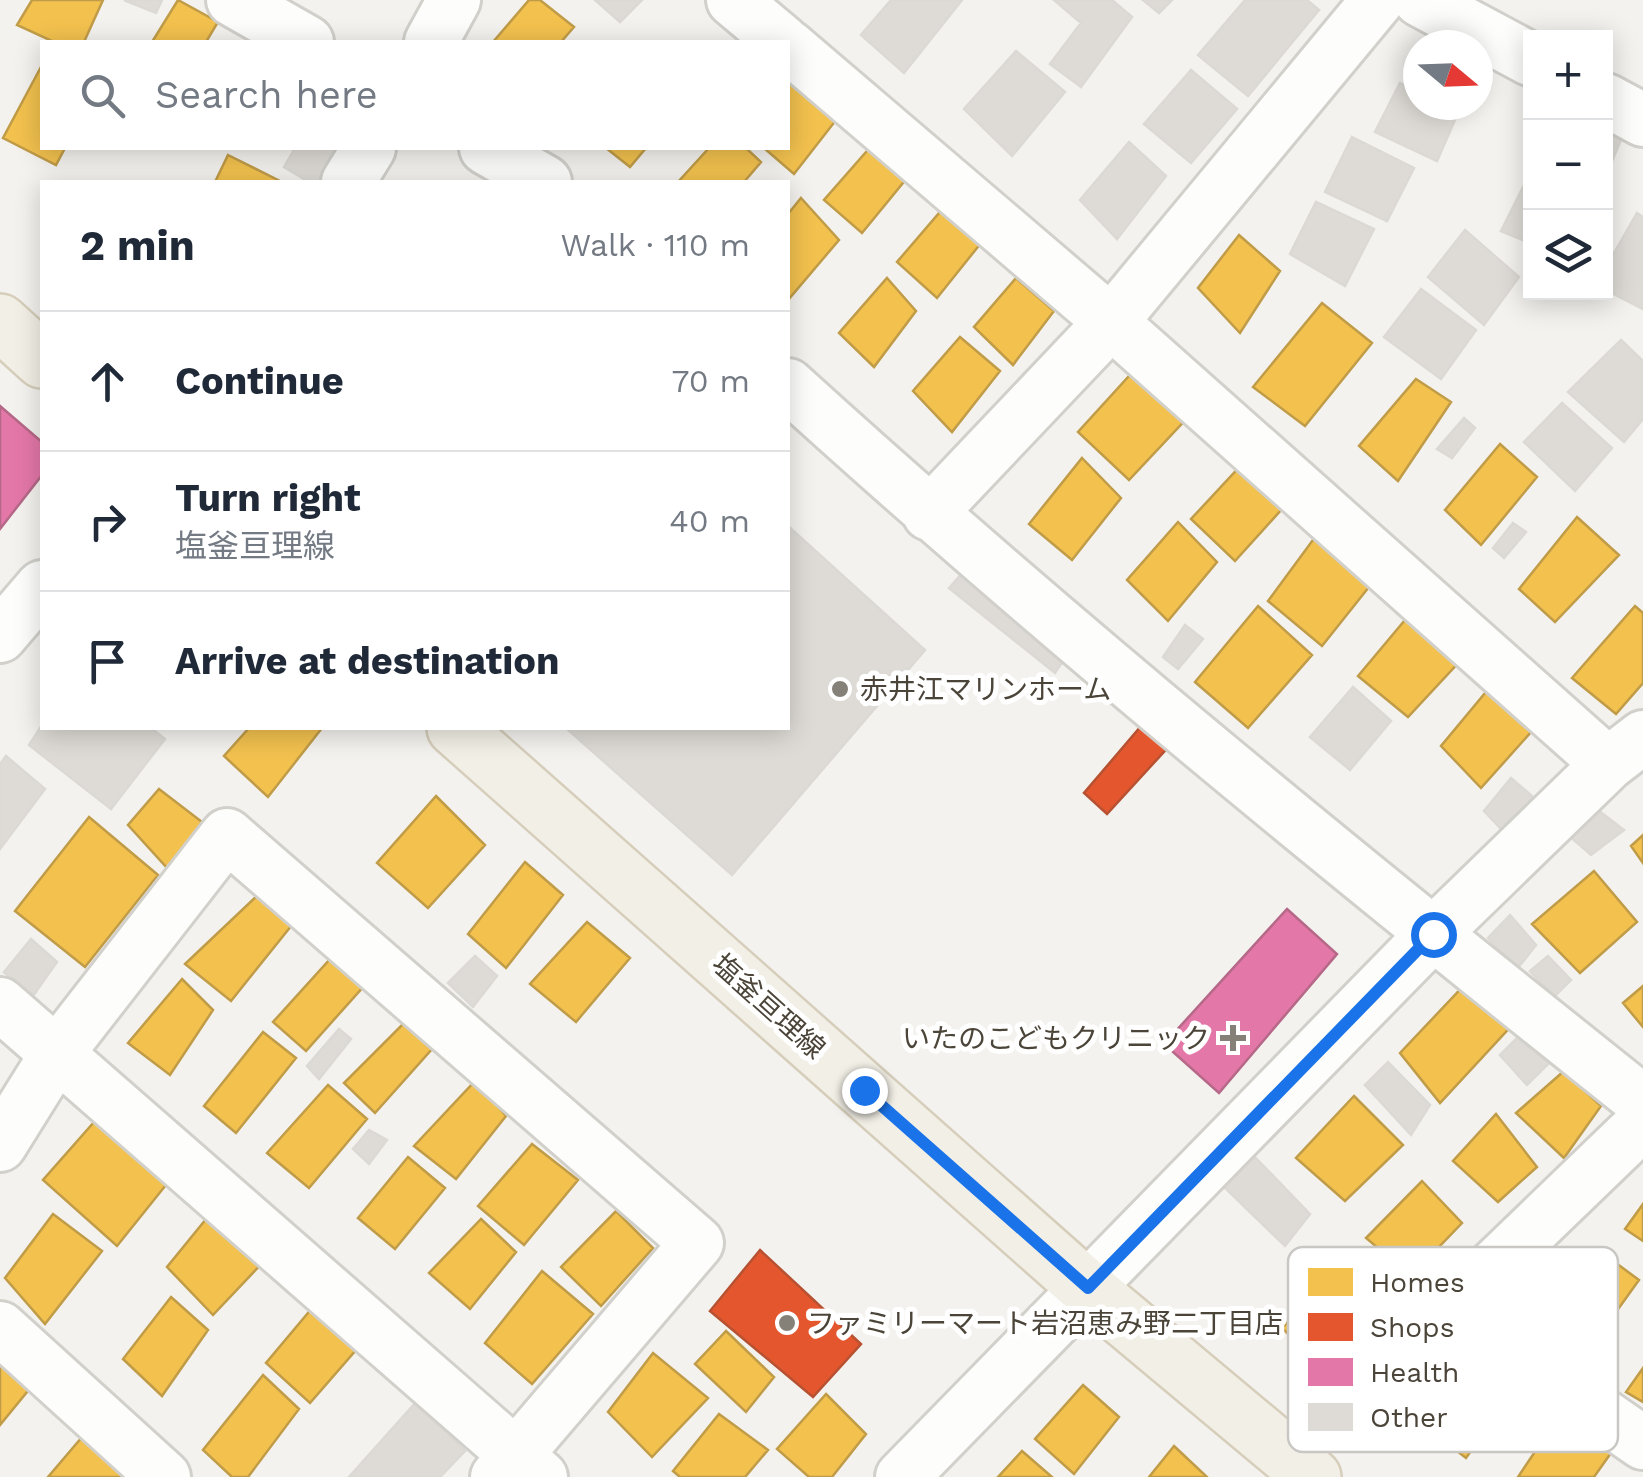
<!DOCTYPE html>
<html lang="en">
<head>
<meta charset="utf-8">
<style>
	:root { --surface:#fff; --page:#f2f2f3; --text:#1f2937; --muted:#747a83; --line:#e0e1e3 }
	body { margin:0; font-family:"Work Sans","Noto Sans JP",sans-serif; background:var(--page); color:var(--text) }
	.controls { position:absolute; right:30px; top:30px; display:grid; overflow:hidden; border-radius:0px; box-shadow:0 5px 25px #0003 }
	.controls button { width:90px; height:90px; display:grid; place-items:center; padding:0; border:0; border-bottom:2px solid var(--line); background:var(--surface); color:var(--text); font:50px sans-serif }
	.compass { position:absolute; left:1403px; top:30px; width:90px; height:90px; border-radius:50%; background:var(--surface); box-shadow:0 5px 25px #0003; rotate:109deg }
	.stop { position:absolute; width:30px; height:30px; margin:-22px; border:8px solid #1a73e8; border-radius:50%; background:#fff }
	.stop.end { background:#1a73e8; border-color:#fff; box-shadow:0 2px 10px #0008 }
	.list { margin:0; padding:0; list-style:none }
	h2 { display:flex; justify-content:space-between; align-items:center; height:130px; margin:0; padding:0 40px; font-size:42px }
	h2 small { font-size:32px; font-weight:400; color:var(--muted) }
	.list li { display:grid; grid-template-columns:65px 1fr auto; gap:30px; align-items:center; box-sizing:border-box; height:140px; padding:0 40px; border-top:2px solid var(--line) }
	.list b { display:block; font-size:38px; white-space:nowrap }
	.list p { margin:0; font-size:32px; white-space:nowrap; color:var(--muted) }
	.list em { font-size:32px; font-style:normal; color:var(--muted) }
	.icon { flex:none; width:55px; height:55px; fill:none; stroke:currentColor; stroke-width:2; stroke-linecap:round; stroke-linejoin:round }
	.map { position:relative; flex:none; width:1643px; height:1477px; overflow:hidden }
	.search { position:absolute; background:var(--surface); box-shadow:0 5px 25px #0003; left:40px; top:40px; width:750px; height:110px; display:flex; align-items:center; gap:25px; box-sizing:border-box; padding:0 35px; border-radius:0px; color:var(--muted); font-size:38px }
	.panel { position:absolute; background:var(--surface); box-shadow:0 5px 25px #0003; left:40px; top:180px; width:750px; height:550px; border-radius:0px }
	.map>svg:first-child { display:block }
</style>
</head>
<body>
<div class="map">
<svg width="1643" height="1477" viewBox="0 0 1643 1477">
	<rect width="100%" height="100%" fill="#f4f2ee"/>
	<path fill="#f2c14e" stroke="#c09c48" stroke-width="2.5" d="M32,0H103L84,42H54L17,25Z
		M178,0L218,22L206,42H152Z
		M529,0H540L574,27L561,42H493Z
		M42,65V148H65L56,165L3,138Z
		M788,66L840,115L794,174L764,148H788Z
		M873,144L907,178L862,233L824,200Z
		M606,148H646L630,167Z
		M709,148H746L761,162L744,182H678Z
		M228,155L282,182H215Z
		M801,198L839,240L788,300V214Z
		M945,206L985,238L937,298L897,262Z
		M1239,235L1280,271L1240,333L1198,288Z
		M887,278L916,311L874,367L839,333Z
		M1016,278L1054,311L1013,365L974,327Z
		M1322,303L1372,343L1305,426L1253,387Z
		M960,337L1000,371L952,432L913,391Z
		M1139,365L1191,414L1129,480L1078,432Z
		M1416,379L1451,402L1398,481L1359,446Z
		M1500,444L1537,477L1481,545L1445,510Z
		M1082,458L1121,498L1072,560L1029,524Z
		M1245,461L1292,498L1235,561L1191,519Z
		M1577,517L1619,555L1555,622L1519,589Z
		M1178,522L1217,562L1168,621L1127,580Z
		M1318,533L1373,582L1322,646L1268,601Z
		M1258,606L1312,655L1248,728L1195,682Z
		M1635,606L1643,613V683L1616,714L1572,678Z
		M1410,614L1461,660L1408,717L1358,676Z
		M1495,681L1541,721L1481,788L1441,746Z
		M249,728H322L268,797L224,756Z
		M159,789L202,822L168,869L128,825Z
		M436,796L485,845L428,908L377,863Z
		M89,817L158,875L85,967L15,911Z
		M1643,835V863L1631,846Z
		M525,862L563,895L506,968L468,934Z
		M1594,871L1637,922L1580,973L1532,924Z
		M261,892L296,920L231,1001L185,964Z
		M587,922L630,958L576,1022L530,984Z
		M331,958L364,986L306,1051L273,1022Z
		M182,979L213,1010L170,1075L128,1043Z
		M1470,979L1515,1022L1440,1103L1400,1053Z
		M1643,986V1027L1623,1003Z
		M403,1024L432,1049L375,1113L344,1083Z
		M263,1032L296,1058L236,1133L204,1106Z
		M1564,1071L1601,1106L1564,1158L1516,1113Z
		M476,1080L506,1116L456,1179L414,1146Z
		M328,1085L367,1119L309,1188L267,1153Z
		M1354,1096L1403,1145L1345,1201L1296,1158Z
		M102,1113L174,1175L117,1246L43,1180Z
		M1496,1114L1537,1167L1498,1202L1453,1161Z
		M532,1144L578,1180L524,1245L478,1206Z
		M408,1157L445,1188L395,1249L358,1218Z
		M1422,1181L1462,1223L1411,1276L1366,1238Z
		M1643,1204V1241L1625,1229Z
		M215,1208L266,1259L213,1315L167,1267Z
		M616,1211L653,1248L601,1306L561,1267Z
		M53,1214L102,1251L45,1324L5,1278Z
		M481,1219L516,1252L470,1309L429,1273Z
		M1361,1248L1409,1299L1333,1378L1282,1328Z
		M1597,1249L1639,1280L1588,1351L1543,1319Z
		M542,1271L593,1314L532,1384L485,1343Z
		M171,1297L208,1330L162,1396L123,1359Z
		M318,1301L363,1342L310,1403L266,1363Z
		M726,1331L774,1377L746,1412L695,1364Z
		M1480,1349L1522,1379L1466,1458L1427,1428Z
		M653,1353L708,1398L652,1457L608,1412Z
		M0,1361L32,1386L0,1425Z
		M1643,1368V1402L1626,1392Z
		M263,1375L299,1409L248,1477H232L203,1450Z
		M1083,1385L1119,1417L1074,1474L1035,1439Z
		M826,1394L866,1434L832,1477H809L777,1449Z
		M1565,1407L1618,1443L1594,1477H1518Z
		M719,1414L768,1450L745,1477H680L673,1471Z
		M88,1430L129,1467L120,1477H48Z
		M1174,1446L1207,1477H1149Z
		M1022,1451L1052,1477H998Z"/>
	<path fill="#e4572e" stroke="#b65131" stroke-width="2.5" d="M1147,719L1173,742L1107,814L1084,793Z
		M760,1250L861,1344L813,1397L710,1311Z"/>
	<path fill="#e377a8" stroke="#b56887" stroke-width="2.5" d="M0,406L42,442V475L0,529Z
		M1287,909L1337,954L1219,1093L1164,1044Z"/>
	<path fill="#dedbd6" stroke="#dcd9d4" stroke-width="2.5" d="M124,0H162L156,13Z
		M595,0H642L620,22Z
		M891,0H962L904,73L861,35Z
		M1054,0H1112L1132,17L1081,87L1050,64L1081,23Z
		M1143,0H1172L1159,13Z
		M1245,0H1307L1319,10L1248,96L1198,55Z
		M1478,49L1493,56L1478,89Z
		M1016,51L1065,92L1012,156L964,109Z
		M1191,70L1237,109L1191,163L1144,124Z
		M1400,83L1418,92V105H1443L1458,113L1437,161L1375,132Z
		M1606,115L1627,126L1606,175Z
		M1352,137L1414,168L1387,221L1325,192Z
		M1129,142L1166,176L1117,239L1080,200Z
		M295,148H335L318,182H309L284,167Z
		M1530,173V243L1501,231Z
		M1316,202L1374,229L1345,286L1290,254Z
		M1637,213L1643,217V309L1606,290V267Z
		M1465,230L1519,277L1484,325L1428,277Z
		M1421,289L1476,330L1441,379L1384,337Z
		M1621,340L1643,361V419L1624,442L1568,392Z
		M1562,403L1612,448L1575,491L1524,442Z
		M1464,418L1475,428L1452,458L1437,449Z
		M1513,523L1526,532L1504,558L1493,548Z
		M788,526L925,650L732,875L566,728H788Z
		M973,561L1073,646L1055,673L949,588Z
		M1185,625L1203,639L1178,669L1163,657Z
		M1353,687L1391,721L1350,770L1310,737Z
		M42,725L151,728L165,739L111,809L29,745Z
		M6,756L45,789L0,849V764Z
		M1511,778L1533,797L1504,832L1484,811Z
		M1594,807L1624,830L1591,855L1567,834Z
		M1510,915L1536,945L1517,969L1488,938Z
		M31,939L57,962L33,996L4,972Z
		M475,956L497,976L473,1007L448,983Z
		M1548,956L1571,980L1554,997L1530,971Z
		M339,1029L351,1039L319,1079L307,1066Z
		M1522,1033L1553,1059L1527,1085L1500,1055Z
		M1388,1062L1430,1105L1411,1135L1365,1085Z
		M369,1130L387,1140L369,1164L353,1149Z
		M1252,1154L1310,1214L1285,1246L1220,1183Z
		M416,1402L465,1451L440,1477H349Z"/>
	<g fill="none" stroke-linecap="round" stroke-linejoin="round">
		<g stroke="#d2d0cb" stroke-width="58">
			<path id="minor" d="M233,0L307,42
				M733,0L783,42
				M1420,0L1530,59
				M431,42L454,0
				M788,46L1111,322L1608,764
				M1606,100L1643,120
				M486,148L545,182
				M348,182L369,148
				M788,385C1063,635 1352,870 1643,1102
				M929,514L1111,322L1378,0
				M0,636L42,587
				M0,1004L541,1477
				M1643,1123L1450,1309L1643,1443
				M0,1145L58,1052L227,835L697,1243L497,1477
				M0,1328L164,1477
				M902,1477L1433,934L1608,764L1643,737"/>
		</g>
		<g stroke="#d6cebb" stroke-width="60">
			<path id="primary" d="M0,322L42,360
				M455,728L1088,1289L1313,1477"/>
		</g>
		<path stroke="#d3d2cc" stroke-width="6" stroke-dasharray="5 5" stroke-linecap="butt" d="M1331,1425L1417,1341"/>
		<use href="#minor" stroke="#fdfdfc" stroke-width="52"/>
		<use href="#primary" stroke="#f2efe6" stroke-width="55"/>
	</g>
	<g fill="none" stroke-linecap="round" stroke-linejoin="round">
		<path stroke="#1a73e8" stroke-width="12" d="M864,1090L1088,1288L1433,934"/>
	</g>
	<g fill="#868178" stroke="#fff" stroke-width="4">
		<circle cx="840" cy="689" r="10"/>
		<path d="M1228 1023h10v10h10v10h-10v10h-10v-10h-10v-10h10z"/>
		<circle cx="787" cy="1323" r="10"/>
	</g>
	<g text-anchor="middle" stroke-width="10" stroke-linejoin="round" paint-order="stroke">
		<g font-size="28" fill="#4b4439" stroke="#fff" text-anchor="start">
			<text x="860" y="699">赤井江マリンホーム</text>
			<text x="1210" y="1048" text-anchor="end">いたのこどもクリニック</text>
			<text x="807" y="1333">ファミリーマート岩沼恵み野二丁目店</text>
		</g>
		<g font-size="28" fill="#4b4439" stroke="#fff">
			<text transform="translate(769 1006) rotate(42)" y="10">塩釜亘理線</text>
		</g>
	</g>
	<rect x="1288" y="1247" width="330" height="205" rx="15" fill="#fff" stroke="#c9c7c4" stroke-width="2.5"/>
	<rect x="1308" y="1268" width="45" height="28" fill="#f2c14e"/>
	<rect x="1308" y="1313" width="45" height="28" fill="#e4572e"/>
	<rect x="1308" y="1358" width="45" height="28" fill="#e377a8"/>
	<rect x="1308" y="1403" width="45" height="28" fill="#dedbd6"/>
	<g font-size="28" fill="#4b4439">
		<text x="1370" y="1292">Homes</text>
		<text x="1370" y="1337">Shops</text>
		<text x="1370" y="1382">Health</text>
		<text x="1370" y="1427">Other</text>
	</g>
</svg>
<div class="controls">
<button>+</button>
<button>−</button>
<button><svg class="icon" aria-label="layers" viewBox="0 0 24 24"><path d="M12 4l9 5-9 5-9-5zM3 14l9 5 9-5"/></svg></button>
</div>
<svg class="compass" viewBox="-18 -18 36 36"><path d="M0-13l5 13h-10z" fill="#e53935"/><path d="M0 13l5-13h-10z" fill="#747a83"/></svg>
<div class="stop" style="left:1433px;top:934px"></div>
<div class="stop end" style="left:864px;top:1090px"></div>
<div class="search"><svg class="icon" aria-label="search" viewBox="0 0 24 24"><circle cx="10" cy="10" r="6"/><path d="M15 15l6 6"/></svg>Search here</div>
<section class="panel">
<h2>2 min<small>Walk · 110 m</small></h2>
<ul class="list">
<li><svg class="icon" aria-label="ahead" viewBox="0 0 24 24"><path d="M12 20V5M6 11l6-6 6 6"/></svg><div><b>Continue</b></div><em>70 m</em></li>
<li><svg class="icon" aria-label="right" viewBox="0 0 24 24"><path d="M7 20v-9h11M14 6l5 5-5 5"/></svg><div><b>Turn right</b><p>塩釜亘理線</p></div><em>40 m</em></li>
<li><svg class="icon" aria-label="arrive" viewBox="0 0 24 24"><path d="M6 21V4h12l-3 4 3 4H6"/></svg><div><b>Arrive at destination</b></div></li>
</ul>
</section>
</div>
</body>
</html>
